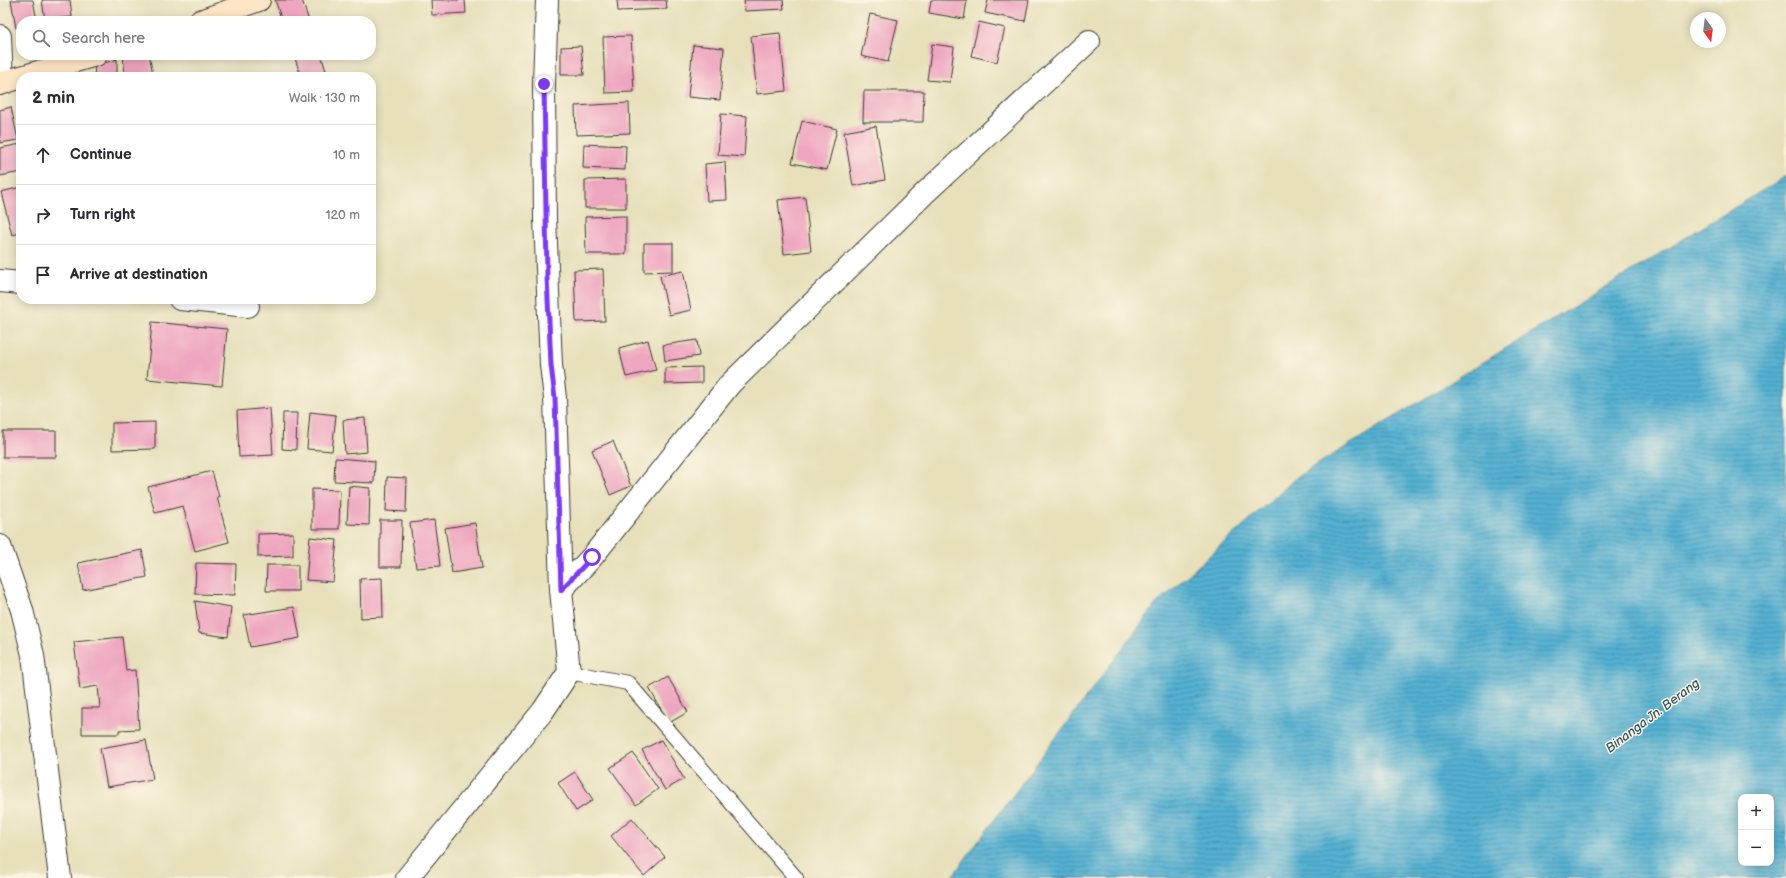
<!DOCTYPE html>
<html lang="en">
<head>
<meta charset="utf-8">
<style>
	:root { --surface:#fff; --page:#f2f2f3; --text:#2b2b33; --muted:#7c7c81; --line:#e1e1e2 }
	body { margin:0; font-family:"Balsamiq Sans",sans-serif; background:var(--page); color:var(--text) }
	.controls { position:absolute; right:12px; bottom:12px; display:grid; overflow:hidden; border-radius:8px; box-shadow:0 2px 10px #0003 }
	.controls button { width:36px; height:36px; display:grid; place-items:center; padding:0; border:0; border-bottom:1px solid var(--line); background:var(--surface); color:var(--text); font:20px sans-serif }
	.compass { position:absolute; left:1690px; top:12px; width:36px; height:36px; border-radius:50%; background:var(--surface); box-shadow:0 2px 10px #0003; rotate:166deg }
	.stop { position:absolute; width:12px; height:12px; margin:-9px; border:3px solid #7c3aed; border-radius:50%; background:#fff }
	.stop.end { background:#7c3aed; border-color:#fff; box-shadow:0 1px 4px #0008 }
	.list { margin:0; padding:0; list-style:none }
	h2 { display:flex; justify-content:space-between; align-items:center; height:52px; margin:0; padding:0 16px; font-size:17px }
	h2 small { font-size:13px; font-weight:400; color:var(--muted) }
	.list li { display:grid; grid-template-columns:26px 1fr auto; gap:12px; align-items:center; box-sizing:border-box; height:60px; padding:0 16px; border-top:1px solid var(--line) }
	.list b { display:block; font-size:15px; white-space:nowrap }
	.list em { font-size:13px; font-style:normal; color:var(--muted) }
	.icon { flex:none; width:22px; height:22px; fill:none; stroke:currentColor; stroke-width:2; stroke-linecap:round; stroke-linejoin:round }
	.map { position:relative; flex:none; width:1786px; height:878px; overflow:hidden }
	.search { position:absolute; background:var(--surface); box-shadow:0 2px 10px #0003; left:16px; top:16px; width:360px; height:44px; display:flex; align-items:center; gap:10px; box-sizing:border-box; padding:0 14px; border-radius:16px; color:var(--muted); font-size:15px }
	.panel { position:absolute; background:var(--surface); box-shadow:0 2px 10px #0003; left:16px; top:72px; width:360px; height:232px; border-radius:16px }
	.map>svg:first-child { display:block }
</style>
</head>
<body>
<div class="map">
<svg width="1786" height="878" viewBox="0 0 1786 878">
	<defs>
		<pattern id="water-rules" width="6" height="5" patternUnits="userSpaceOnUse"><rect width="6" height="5" fill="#54b1d2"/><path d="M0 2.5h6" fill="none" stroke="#458faa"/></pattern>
	</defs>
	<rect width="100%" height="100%" fill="#fcf5e5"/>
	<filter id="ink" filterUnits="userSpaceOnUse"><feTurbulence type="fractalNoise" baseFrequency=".025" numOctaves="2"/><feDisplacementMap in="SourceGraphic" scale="8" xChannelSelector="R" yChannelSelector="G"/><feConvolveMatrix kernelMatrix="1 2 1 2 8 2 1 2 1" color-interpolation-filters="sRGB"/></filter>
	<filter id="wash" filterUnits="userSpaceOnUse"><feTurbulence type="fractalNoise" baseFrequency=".012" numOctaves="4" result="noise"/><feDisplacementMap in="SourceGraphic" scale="16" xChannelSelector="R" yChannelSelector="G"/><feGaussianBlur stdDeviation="0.9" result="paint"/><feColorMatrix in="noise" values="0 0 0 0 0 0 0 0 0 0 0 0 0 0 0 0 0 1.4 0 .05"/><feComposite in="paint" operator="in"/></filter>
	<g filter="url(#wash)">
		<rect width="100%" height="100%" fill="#e7e0bb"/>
		<path fill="url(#water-rules)" stroke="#386677" fill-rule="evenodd" d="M1786,176V878H951L1156,604L1297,477ZM1741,797H1771V863H1741Z"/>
		<g id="blocks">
			<path fill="#eea5bf" d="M11,0H33L37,21H21V27L16,28Z
				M42,0H70L72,17L45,20Z
				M275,0H302L309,21H282Z
				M431,0H465L466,13L432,15Z
				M617,0H666L667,9L618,11Z
				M744,0H783L784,9L745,11Z
				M931,0H967L964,19L929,13Z
				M988,0H1029L1025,21L985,13Z
				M870,14L898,20L888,62L861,56Z
				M979,22L1005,28L997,62L971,56Z
				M780,33L786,91L757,94L751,36Z
				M631,36L634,92L605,93L603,37Z
				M932,44L954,47L950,82L927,80Z
				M693,45L724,48L720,100L688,97Z
				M581,46L584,75H561V47Z
				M123,55H149L153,74H125Z
				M294,55H321L328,77H301Z
				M117,59V77H94L95,66Z
				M864,91H924L923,122H863Z
				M629,103L630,133L576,135L575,106Z
				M11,107L18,140L0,143V110Z
				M721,114L747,116L744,157L718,155Z
				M802,121L837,129L827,170L792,163Z
				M876,126L885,180L853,186L844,132Z
				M21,144V172L0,176V148Z
				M584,144L626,146L625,170L583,168Z
				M725,162L727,200L707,201L705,164Z
				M626,179V208H585V180Z
				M21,187V233L12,235L1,192Z
				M805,197L811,251L784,254L778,200Z
				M626,216V254H586L585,217Z
				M644,243H673V271L644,272Z
				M603,269L605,321L576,322L574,270Z
				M683,271L691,310L669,315L660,276Z
				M152,322L227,329L222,386L147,379Z
				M648,340L656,370L626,377L619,348Z
				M697,340L699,356L665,361L663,345Z
				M702,367V383L665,384V368Z
				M270,408L273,455L239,457L237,411Z
				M310,412L336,415L332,451L307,449Z
				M283,413H297L296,450L282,449Z
				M365,418L367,452L345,454L343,420Z
				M155,422V449L112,450V423Z
				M3,431H56V457H3Z
				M613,441L631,486L610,495L592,450Z
				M335,458L375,461L374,483L334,481Z
				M212,471L219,497H217L229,542L195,551L183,506L155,513L148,487Z
				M387,477L407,478L406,512L386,511Z
				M349,486L370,488L369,525L347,524Z
				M312,489L340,490L339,529H312Z
				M380,520H402L401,567H380Z
				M434,520L440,566L416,568L410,523Z
				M475,523L482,568L452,573L445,528Z
				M293,533V556L258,557V534Z
				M310,537L337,540L333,582L306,580Z
				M142,550L147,577L83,590L78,563Z
				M196,563L236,564L235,595L195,594Z
				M267,565H298V591H266Z
				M382,578L383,617L361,618L360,579Z
				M195,601L231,607L228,637L199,633Z
				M294,607L300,638L250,647L244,615Z
				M122,637L126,671L135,670L139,729L119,730V734H82V708H100L98,686L80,689L74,642Z
				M668,677L688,712L669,723L649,688Z
				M146,740L153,779L107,787L100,748Z
				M661,740L684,779L665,790L642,750Z
				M633,753L658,789L636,805L610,768Z
				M575,772L593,800L576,811L558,783Z
				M632,818L665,857L644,876L611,836Z"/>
		</g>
	</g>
	<g filter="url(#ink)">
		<use href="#blocks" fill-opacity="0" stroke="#3a3934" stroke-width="1"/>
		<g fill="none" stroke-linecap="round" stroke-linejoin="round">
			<g stroke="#3a3934" stroke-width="16">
				<path id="lane" d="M569,672L628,683L796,878"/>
			</g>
			<g stroke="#3a3934" stroke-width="24">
				<path id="street" d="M547,0L544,84L545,218L551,365L555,398L561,590L592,557L730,384L926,192L1089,41
					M0,36L2,83
					M0,281L21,283
					M180,299L248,306
					M0,546L22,610L33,655L60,878
					M407,878L543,711L569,672L561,590"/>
			</g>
			<g stroke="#3a3934" stroke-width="24">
				<path id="secondary" d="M200,21L259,0
					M21,77L96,55
					M0,84L21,77"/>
			</g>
			<use href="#lane" stroke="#fff" stroke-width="14"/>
			<use href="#street" stroke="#fff" stroke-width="22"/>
			<use href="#secondary" stroke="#fde5c5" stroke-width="22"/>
		</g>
	</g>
	<g fill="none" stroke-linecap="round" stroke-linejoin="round" filter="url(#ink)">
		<path stroke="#7c3aed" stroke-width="5" d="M544,84L547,277L551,365L555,398L561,590L592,557"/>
	</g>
	<g text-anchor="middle" stroke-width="3" stroke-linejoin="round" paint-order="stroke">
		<g font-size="13" font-style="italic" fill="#325865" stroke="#fcf5e5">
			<text transform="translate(1652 715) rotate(-37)" y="5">Binanga Jn. Berang</text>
		</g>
	</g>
</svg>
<div class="controls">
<button>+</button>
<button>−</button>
</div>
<svg class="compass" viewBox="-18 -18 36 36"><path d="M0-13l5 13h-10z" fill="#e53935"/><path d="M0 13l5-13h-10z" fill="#7c7c81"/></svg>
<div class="stop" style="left:592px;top:557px"></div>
<div class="stop end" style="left:544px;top:84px"></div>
<div class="search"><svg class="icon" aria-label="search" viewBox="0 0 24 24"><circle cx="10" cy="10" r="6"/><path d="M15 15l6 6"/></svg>Search here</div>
<section class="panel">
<h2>2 min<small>Walk · 130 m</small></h2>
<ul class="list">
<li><svg class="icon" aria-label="ahead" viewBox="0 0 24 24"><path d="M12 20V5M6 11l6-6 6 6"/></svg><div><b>Continue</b></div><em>10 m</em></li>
<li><svg class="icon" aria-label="right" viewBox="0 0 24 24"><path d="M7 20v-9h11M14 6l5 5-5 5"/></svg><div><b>Turn right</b></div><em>120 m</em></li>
<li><svg class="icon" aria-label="arrive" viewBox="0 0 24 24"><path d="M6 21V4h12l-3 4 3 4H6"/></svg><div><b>Arrive at destination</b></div></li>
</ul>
</section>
</div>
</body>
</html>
